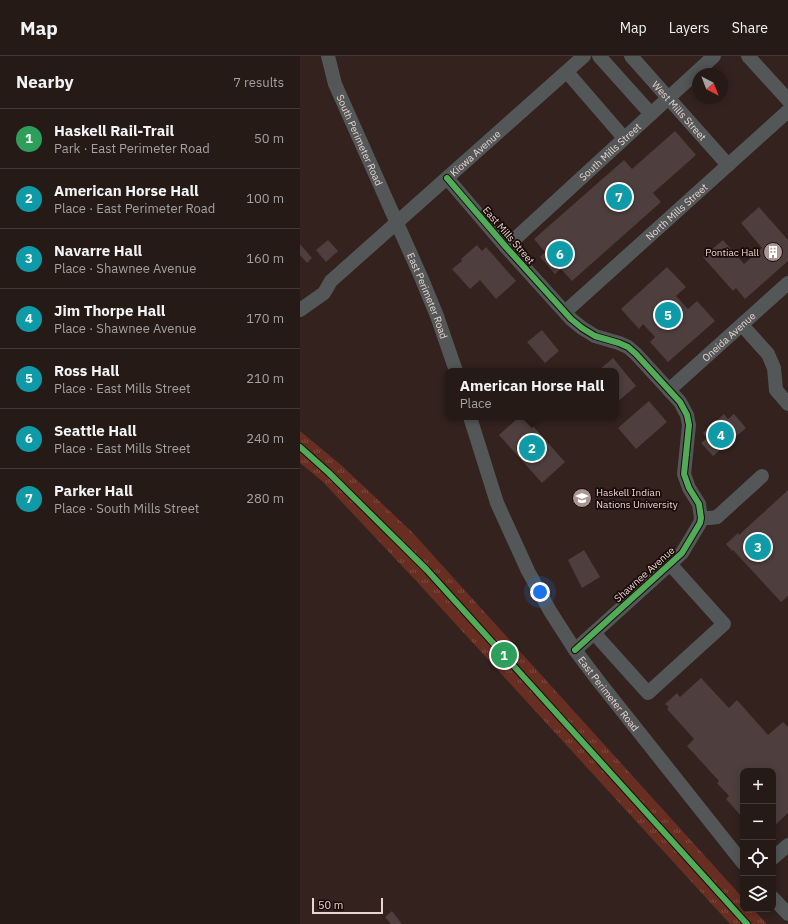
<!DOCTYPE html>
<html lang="en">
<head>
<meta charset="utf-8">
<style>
	:root { --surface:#261a16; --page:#322723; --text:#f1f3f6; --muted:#a4a1a1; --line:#423835; --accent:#ea580c }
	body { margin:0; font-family:"IBM Plex Sans",sans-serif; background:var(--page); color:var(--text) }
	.controls { position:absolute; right:12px; bottom:12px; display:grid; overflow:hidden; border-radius:8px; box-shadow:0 2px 10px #0003 }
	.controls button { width:36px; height:36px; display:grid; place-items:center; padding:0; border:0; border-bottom:1px solid var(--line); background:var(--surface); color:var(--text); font:20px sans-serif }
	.compass { position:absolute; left:392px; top:12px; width:36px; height:36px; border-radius:50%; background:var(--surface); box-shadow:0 2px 10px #0003; rotate:138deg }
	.scale { position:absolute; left:12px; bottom:10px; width:71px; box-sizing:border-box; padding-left:4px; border:2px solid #ead4cf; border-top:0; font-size:11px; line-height:14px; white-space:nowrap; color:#ead4cf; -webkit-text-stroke:3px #190b08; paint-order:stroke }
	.you { position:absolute; left:240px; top:536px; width:14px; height:14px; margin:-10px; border:3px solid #fff; border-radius:50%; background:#1a73e8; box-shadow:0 0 0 6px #1a73e833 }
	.badge { display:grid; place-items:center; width:26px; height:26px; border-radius:50%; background:var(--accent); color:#fff; font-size:13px; font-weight:700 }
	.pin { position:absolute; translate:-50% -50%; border:2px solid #fff; box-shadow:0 1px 4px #0006 }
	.popup { position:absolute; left:145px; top:312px; width:174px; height:52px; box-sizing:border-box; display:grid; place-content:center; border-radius:8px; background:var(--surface); filter:drop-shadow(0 1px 3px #0005); font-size:13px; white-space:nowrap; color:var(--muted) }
	.popup b { font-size:15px; color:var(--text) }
	.popup::after { content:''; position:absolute; left:50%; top:100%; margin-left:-8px; border:8px solid transparent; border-top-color:var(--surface) }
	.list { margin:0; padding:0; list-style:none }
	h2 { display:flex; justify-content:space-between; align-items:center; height:52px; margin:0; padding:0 16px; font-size:17px }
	h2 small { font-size:13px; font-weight:400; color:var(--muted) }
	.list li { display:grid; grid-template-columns:26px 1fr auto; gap:12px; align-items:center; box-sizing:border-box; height:60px; padding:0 16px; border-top:1px solid var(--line) }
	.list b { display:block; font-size:15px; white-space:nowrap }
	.list p { margin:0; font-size:13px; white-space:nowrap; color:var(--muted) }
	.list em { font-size:13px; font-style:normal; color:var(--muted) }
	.icon { flex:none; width:22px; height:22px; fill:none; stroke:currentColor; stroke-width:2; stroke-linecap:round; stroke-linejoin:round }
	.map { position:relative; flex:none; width:488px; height:868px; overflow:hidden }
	header { display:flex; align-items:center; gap:24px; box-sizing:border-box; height:56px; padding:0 20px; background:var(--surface); border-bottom:1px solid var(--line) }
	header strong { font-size:19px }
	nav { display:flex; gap:22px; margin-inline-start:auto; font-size:14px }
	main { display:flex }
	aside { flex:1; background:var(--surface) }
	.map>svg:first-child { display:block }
</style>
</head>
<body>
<header>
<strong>Map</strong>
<nav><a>Map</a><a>Layers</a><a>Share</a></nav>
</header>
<main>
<aside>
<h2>Nearby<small>7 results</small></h2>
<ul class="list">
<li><span class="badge" style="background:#2e9e5b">1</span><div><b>Haskell Rail-Trail</b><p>Park · East Perimeter Road</p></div><em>50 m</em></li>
<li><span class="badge" style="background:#0f9aa8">2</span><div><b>American Horse Hall</b><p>Place · East Perimeter Road</p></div><em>100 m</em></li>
<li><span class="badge" style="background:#0f9aa8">3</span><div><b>Navarre Hall</b><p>Place · Shawnee Avenue</p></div><em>160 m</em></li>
<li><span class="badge" style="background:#0f9aa8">4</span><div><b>Jim Thorpe Hall</b><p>Place · Shawnee Avenue</p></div><em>170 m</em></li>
<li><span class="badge" style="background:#0f9aa8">5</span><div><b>Ross Hall</b><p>Place · East Mills Street</p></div><em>210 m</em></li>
<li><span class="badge" style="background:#0f9aa8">6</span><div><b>Seattle Hall</b><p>Place · East Mills Street</p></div><em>240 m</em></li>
<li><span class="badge" style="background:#0f9aa8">7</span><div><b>Parker Hall</b><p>Place · South Mills Street</p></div><em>280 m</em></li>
</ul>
</aside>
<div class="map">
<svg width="488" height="868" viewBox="0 0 488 868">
	<defs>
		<pattern id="grass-tufts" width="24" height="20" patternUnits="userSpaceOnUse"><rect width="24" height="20" fill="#682e21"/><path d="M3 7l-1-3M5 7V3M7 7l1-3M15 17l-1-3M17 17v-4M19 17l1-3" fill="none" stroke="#7e4b40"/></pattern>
	</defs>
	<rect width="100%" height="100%" fill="#33221e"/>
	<path fill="url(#grass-tufts)" d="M0,375L40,408L112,476L443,842V853H453L467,868H430L119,528L22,425L0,407Z"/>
	<path fill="#4e3f3e" d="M375,75L396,99L353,137L361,146L272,225L261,213L255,218L240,201L245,196L234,183L324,104L332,113Z
		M459,151L488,184V205L445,243L436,232L433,235L403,201L423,184L444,208L462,192L441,167Z
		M28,184L38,195L26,206L16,194Z
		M0,188L12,202L7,207L0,199Z
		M177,189L182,195L186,191L216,225L196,243L180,224L170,233L152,213L162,205L161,203Z
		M367,211L386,231L376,240L388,253L397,245L415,265L368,306L350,286L355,281L343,268L339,273L321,253Z
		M242,274L259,295L245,307L227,286Z
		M313,302L336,330L316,347V315H298Z
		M349,345L367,366L336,393L318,372Z
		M424,358L428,363L434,358L446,372L413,400L401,387L407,382L403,377Z
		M219,361H225L265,406L242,427L199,379Z
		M488,434V540L481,546L433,494L432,495L426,488L438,477L439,479Z
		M284,494L300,521L282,532L268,504Z
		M401,622L429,652L437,644L468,679L483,666L488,671V757L473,771V715H443V762L426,743L429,740L417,727L419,725L387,690L394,683L367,653L369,651L365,648L377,637L380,641Z
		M92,855L102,868H91L85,861Z"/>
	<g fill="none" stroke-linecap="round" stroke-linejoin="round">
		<g stroke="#535758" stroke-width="14">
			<path id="s1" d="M28,0L35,28L121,221L137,260L156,315"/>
			<path d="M299,0L351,58"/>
			<path id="s2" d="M331,0L428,109"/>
			<path d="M448,0L488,44"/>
			<path d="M267,16L324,82"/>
			<path d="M147,122L206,191L271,263L282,272L295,280L319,287L328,291L336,298L380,346L387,359L389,369L384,418L389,432L399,448L401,462L400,467L382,497L275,594"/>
			<path id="s3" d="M206,191L414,0"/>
			<path id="s4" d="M0,254L24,237L31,225L284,0"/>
			<path id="s5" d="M265,256L488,55"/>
			<path d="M442,269L468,298L474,312L476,334L488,348"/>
			<path id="s6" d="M369,334L488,227"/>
			<path id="s7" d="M170,361L197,447L228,515L250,555L275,594L300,627L443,807"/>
			<path d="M401,462H410L417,461L462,420"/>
			<path d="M294,577L348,637L424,568L370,508"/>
			<path d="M473,802L488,789"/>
			<path d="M473,842L488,858"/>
		</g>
		<g stroke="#190b08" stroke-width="8">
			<path id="cycleway" d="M147,122L206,191L271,263L282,272L295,280L319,287L328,291L336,298L380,346L387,359L389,369L384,418L389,432L399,448L401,462L400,467L382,497L275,594
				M0,391L29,417L127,514L447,868"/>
		</g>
		<use href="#cycleway" stroke="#51ab58" stroke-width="6"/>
	</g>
	<defs>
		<g id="building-disc" transform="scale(1)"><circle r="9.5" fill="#aa9691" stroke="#190b08"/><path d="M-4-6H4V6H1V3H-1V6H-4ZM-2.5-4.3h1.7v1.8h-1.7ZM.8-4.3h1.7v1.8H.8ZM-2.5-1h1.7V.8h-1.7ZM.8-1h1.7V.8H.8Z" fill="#fff"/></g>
		<g id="university-disc" transform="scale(1)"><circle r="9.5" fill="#aa9691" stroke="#190b08"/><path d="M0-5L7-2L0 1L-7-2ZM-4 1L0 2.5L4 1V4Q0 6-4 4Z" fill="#fff"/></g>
	</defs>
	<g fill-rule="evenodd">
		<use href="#building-disc" x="473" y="196"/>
		<use href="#university-disc" x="282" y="442"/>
	</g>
	<g text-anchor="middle" stroke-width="3.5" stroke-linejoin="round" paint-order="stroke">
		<g font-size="10" fill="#ead4cf" stroke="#190b08">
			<text dy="4" stroke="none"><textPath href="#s2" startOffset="73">West Mills Street</textPath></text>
			<text dy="4" stroke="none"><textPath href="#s1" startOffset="90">South Perimeter Road</textPath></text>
			<text dy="4" stroke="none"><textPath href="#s3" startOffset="141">South Mills Street</textPath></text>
			<text dy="4" stroke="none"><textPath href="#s4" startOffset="236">Kiowa Avenue</textPath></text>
			<text dy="4" stroke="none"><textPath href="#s5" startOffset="150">North Mills Street</textPath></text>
			<text transform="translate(209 179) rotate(49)" y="4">East Mills Street</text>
			<text dy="4" stroke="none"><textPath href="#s1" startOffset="260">East Perimeter Road</textPath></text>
			<text dy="4" stroke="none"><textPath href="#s6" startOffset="80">Oneida Avenue</textPath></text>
			<text transform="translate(344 518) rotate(-42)" y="4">Shawnee Avenue</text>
			<text dy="4" stroke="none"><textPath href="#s7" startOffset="312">East Perimeter Road</textPath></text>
		</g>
		<g font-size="10" fill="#ead4cf" stroke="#190b08" text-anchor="end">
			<text x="459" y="200">Pontiac Hall</text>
			<text x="296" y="440" text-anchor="start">Haskell Indian<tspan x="296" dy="12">Nations University</tspan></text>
		</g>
	</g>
</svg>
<div class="controls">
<button>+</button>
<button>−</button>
<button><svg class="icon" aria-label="locate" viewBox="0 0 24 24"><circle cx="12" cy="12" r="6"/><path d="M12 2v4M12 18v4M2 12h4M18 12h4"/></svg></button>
<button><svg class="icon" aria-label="layers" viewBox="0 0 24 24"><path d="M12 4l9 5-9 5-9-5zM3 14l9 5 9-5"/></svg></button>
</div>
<svg class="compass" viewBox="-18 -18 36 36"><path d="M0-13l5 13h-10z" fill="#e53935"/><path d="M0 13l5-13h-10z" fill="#a4a1a1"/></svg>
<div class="scale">50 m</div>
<div class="you"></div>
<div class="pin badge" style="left:204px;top:599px;background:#2e9e5b">1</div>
<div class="pin badge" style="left:232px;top:392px;background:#0f9aa8">2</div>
<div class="popup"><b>American Horse Hall</b>Place</div>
<div class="pin badge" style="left:458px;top:491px;background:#0f9aa8">3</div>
<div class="pin badge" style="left:421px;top:379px;background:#0f9aa8">4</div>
<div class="pin badge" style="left:368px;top:259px;background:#0f9aa8">5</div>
<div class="pin badge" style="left:260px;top:198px;background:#0f9aa8">6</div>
<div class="pin badge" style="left:319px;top:141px;background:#0f9aa8">7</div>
</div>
</main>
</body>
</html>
